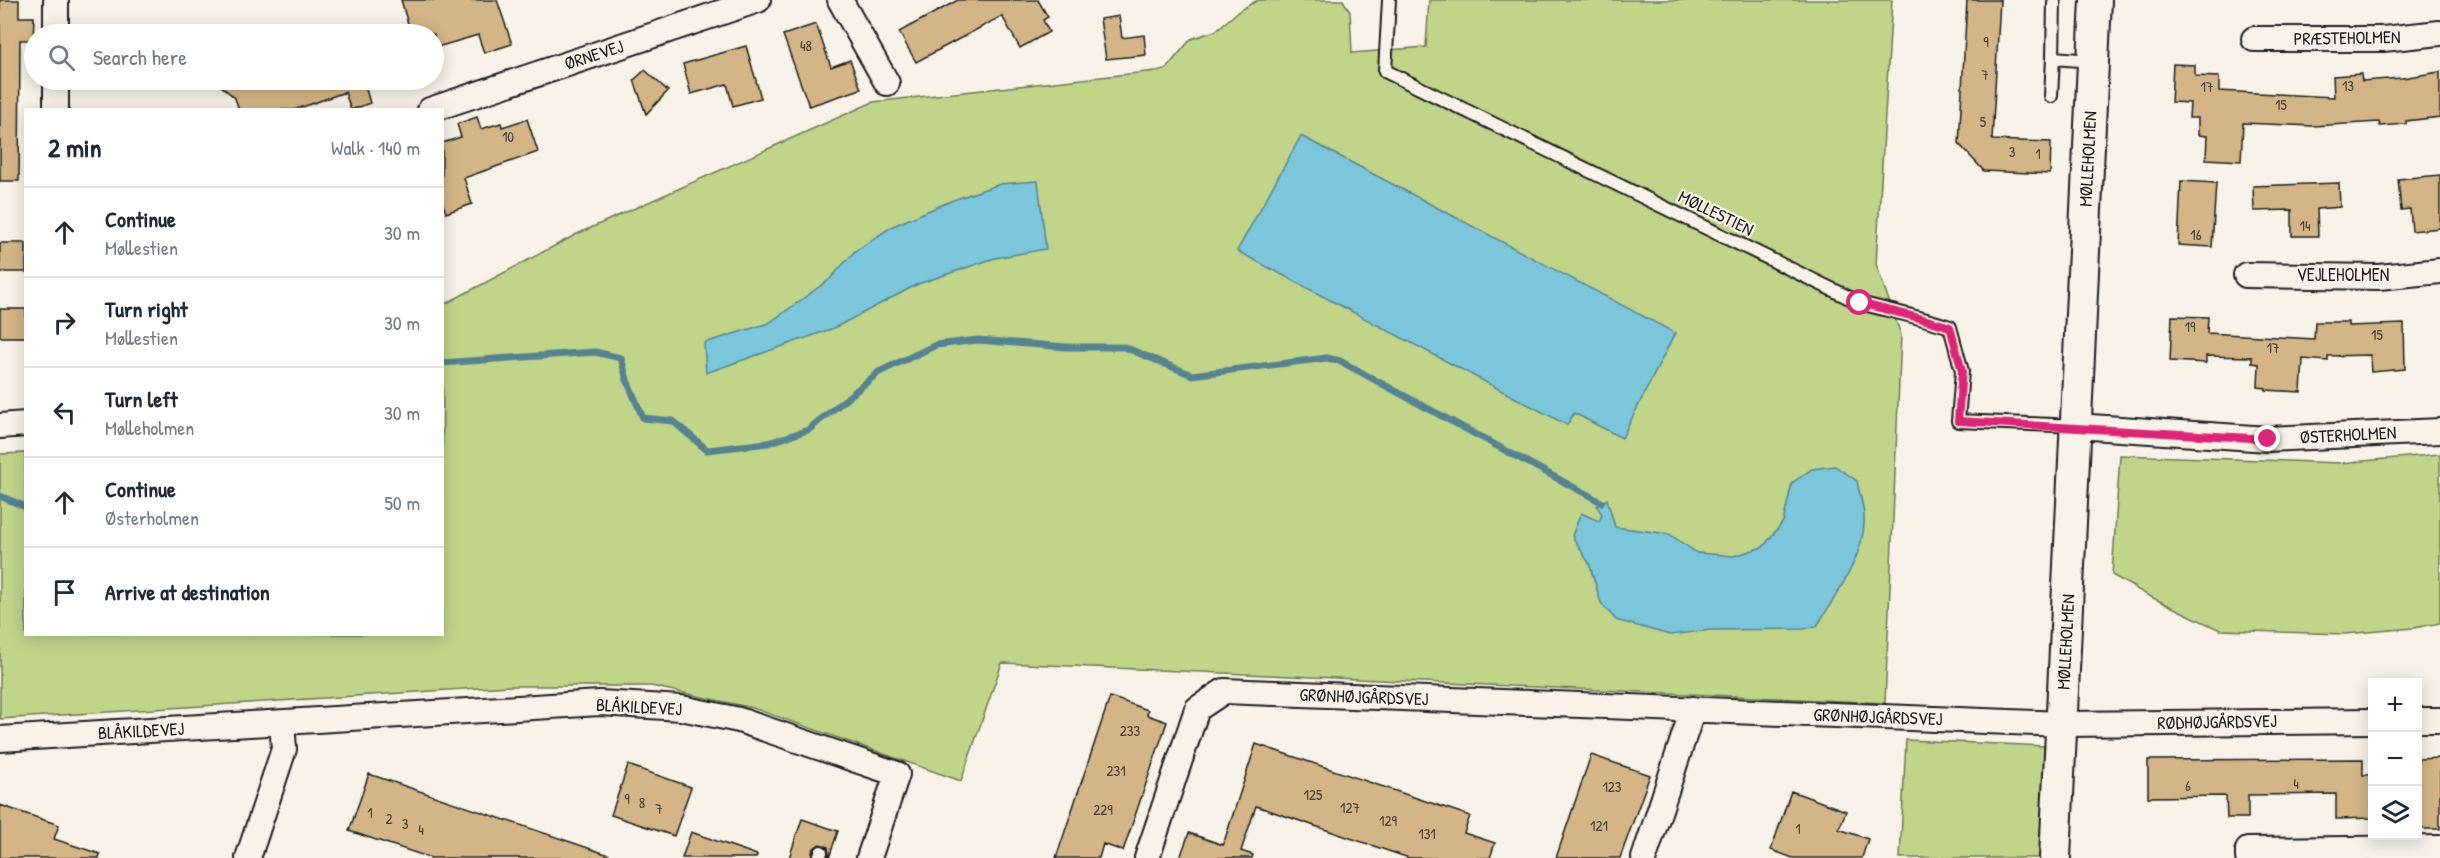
<!DOCTYPE html>
<html lang="en">
<head>
<meta charset="utf-8">
<style>
	:root { --surface:#fff; --page:#f6f6f7; --text:#1f2937; --muted:#747a83; --line:#e0e1e3 }
	body { margin:0; font-family:"Patrick Hand",sans-serif; background:var(--page); color:var(--text) }
	.controls { position:absolute; right:18px; bottom:18px; display:grid; overflow:hidden; border-radius:0px; box-shadow:0 3px 15px #0003 }
	.controls button { width:54px; height:54px; display:grid; place-items:center; padding:0; border:0; border-bottom:2px solid var(--line); background:var(--surface); color:var(--text); font:30px sans-serif }
	.stop { position:absolute; width:18px; height:18px; margin:-14px; border:4px solid #db2777; border-radius:50%; background:#fff }
	.stop.end { background:#db2777; border-color:#fff; box-shadow:0 2px 6px #0008 }
	.list { margin:0; padding:0; list-style:none }
	h2 { display:flex; justify-content:space-between; align-items:center; height:78px; margin:0; padding:0 24px; font-size:26px }
	h2 small { font-size:20px; font-weight:400; color:var(--muted) }
	.list li { display:grid; grid-template-columns:39px 1fr auto; gap:18px; align-items:center; box-sizing:border-box; height:90px; padding:0 24px; border-top:2px solid var(--line) }
	.list b { display:block; font-size:22px; white-space:nowrap }
	.list p { margin:0; font-size:20px; white-space:nowrap; color:var(--muted) }
	.list em { font-size:20px; font-style:normal; color:var(--muted) }
	.icon { flex:none; width:33px; height:33px; fill:none; stroke:currentColor; stroke-width:2; stroke-linecap:round; stroke-linejoin:round }
	.map { position:relative; flex:none; width:2440px; height:858px; overflow:hidden }
	.search { position:absolute; background:var(--surface); box-shadow:0 3px 15px #0003; left:24px; top:24px; width:420px; height:66px; display:flex; align-items:center; gap:15px; box-sizing:border-box; padding:0 21px; border-radius:33px; color:var(--muted); font-size:22px }
	.panel { position:absolute; background:var(--surface); box-shadow:0 3px 15px #0003; left:24px; top:108px; width:420px; height:528px; border-radius:0px }
	.map>svg:first-child { display:block }
</style>
</head>
<body>
<div class="map">
<svg width="2440" height="858" viewBox="0 0 2440 858">
	<rect width="100%" height="100%" fill="#f7f3e8"/>
	<filter id="ink" filterUnits="userSpaceOnUse"><feTurbulence type="fractalNoise" baseFrequency=".0167" numOctaves="2"/><feDisplacementMap in="SourceGraphic" scale="12" xChannelSelector="R" yChannelSelector="G"/><feConvolveMatrix kernelMatrix="1 2 1 2 8 2 1 2 1" color-interpolation-filters="sRGB"/></filter>
	<g filter="url(#ink)">
		<path fill="#c0d48a" stroke="#6e7853" stroke-width="1.5" d="M1258,0H1343L1350,12L1352,53L1426,47L1429,0H1892L1876,264L1901,335L1885,703L1002,663L961,781L753,708L651,686H509L0,719V454L25,453L26,634H442L443,305L577,234L873,102L1165,70L1191,39L1215,31L1240,10Z
			M2440,454V623L2414,628L2345,634L2220,630L2147,595L2112,575L2120,455L2341,463Z
			M1906,740L2045,746L2040,858H1900Z"/>
		<path fill="#7cc7db" stroke="#56838f" stroke-width="1.5" d="M1301,136L1675,333L1622,438L1574,413L1567,425L1237,251Z
			M1038,181L1046,249L995,258L918,284L834,328L706,373L704,343L769,323L830,279L855,251L893,226L953,200L1000,184Z
			M1835,466L1857,481C1859,493 1864,506 1864,518C1866,554 1835,596 1817,626L1804,629L1710,630L1670,635L1616,620L1601,603L1589,563L1572,536L1581,513L1599,521L1602,515L1597,506L1607,499L1615,527L1669,534L1697,553L1734,556L1763,547L1783,522L1792,483L1812,469Z"/>
		<g fill="none" stroke-linecap="round" stroke-linejoin="round">
			<path stroke="#56838f" stroke-width="7" d="M442,363L595,352L621,358L627,380L643,418L673,421L707,450L768,443L808,430L879,372L936,345L978,340L1066,347H1124L1192,375L1327,358L1340,361L1601,502
				M0,496L26,507"/>
		</g>
		<path fill="#d3b587" stroke="#1c1c1c" stroke-width="1.5" d="M0,0H19V17H34L33,40H20L19,181H0Z
			M401,0H497L512,44L484,53L478,35L434,48V34H411Z
			M958,0H1038L1048,17L1043,20L1049,32L1020,48L1002,16L916,62L899,32Z
			M1967,0H2000L1992,140L2051,142L2050,174L1984,171L1959,144Z
			M1119,16L1122,38L1144,35L1146,55L1106,59L1100,19Z
			M816,24L831,67L850,60L861,89L809,106L783,35Z
			M746,46L761,98L733,106L727,84L691,94L683,64Z
			M2173,64L2195,65V76L2219,77V91L2334,97L2333,76L2361,74L2362,81L2402,78L2440,72V117L2406,121V124L2380,126L2379,122L2313,126L2243,123L2241,161L2206,159L2207,136L2198,135V118H2189L2190,103L2171,102Z
			M645,70L668,91L646,114L634,80Z
			M214,80H372L373,83L365,86L370,103L351,110L345,92L294,110H239L235,98Z
			M477,117L481,129L501,123L502,127L527,119L538,152L464,178L472,204L446,213L442,201V143L461,137L457,124Z
			M2440,175V228L2412,231L2410,209L2401,210L2398,179Z
			M2181,181L2216,183L2212,247L2178,245Z
			M2339,183L2340,207L2317,209L2318,236H2292V210L2254,211L2253,186Z
			M0,243H26V272H0Z
			M0,309H26V337H0Z
			M2172,316L2208,317L2207,333L2314,339L2315,322H2348V326L2404,324L2405,369L2371,372L2370,355L2328,356V361L2303,359L2301,392L2266,390V388L2258,387L2259,364L2252,363V357L2206,356V363L2170,361Z
			M1110,697L1148,710L1147,715L1167,722L1123,851L1103,844L1099,858H1056Z
			M1256,744L1470,816L1464,833L1495,843L1490,858H1409L1256,806L1241,851L1253,855L1252,858H1180L1189,833L1223,845Z
			M1591,755L1650,775L1620,858H1556Z
			M2440,758V829H2418V759Z
			M2363,759V775H2371L2372,818L2336,819V794L2248,795V818H2227L2226,796L2148,797V760Z
			M628,765L691,787L674,836L611,815Z
			M369,774L609,855L608,858H431L349,831Z
			M1791,791L1846,811L1839,829L1868,839L1862,858H1793L1771,850Z
			M0,805L59,825L54,839L100,854L99,858H0Z
			M802,819L838,831L829,858L828,847L820,844L813,849L811,858H789Z
			M691,832L757,855L756,858H682Z"/>
		<g fill="none" stroke-linecap="round" stroke-linejoin="round">
			<g stroke="#1c1c1c" stroke-width="16">
				<path id="service" d="M1389,0L1385,71L1860,303C1890,311 1920,317 1950,327L1962,371L1958,421L2076,426
					M2054,2L2053,58L2093,61
					M2051,96L2053,58
					M819,858L821,852"/>
			</g>
			<g stroke="#1c1c1c" stroke-width="28">
				<path id="minor" d="M56,0V34
					M840,0L887,83
					M2254,39H2383L2440,33
					M56,80V110
					M430,110L758,0
					M2246,275L2379,277L2440,271
					M0,426L26,424
					M2076,426L2268,439L2440,431
					M2418,720H2440
					M0,739L600,703L681,708L739,720L897,774L869,858
					M248,858L284,749L282,723
					M1147,858L1197,709L1224,691L2062,724L2372,721
					M1644,858L1693,709
					M2248,858V850L2440,848"/>
			</g>
			<g stroke="#1c1c1c" stroke-width="34">
				<path id="tertiary" d="M2055,858L2096,0"/>
			</g>
			<use href="#service" stroke="#f7f3e8" stroke-width="12"/>
			<use href="#minor" stroke="#f7f3e8" stroke-width="24"/>
			<use href="#tertiary" stroke="#f7f3e8" stroke-width="30"/>
		</g>
	</g>
	<g fill="none" stroke-linecap="round" stroke-linejoin="round" filter="url(#ink)">
		<path stroke="#db2777" stroke-width="8" d="M1860,303C1890,311 1920,317 1950,327L1962,371L1958,421L2268,439"/>
	</g>
	<g text-anchor="middle" stroke-width="4.5" stroke-linejoin="round" paint-order="stroke">
		<g font-size="15" fill="#4a4237">
			<text x="1986" y="47">9</text>
			<text x="806" y="51">48</text>
			<text x="1985" y="80">7</text>
			<text x="2348" y="91">13</text>
			<text x="2207" y="92">17</text>
			<text x="2281" y="110">15</text>
			<text x="1983" y="127">5</text>
			<text x="508" y="142">10</text>
			<text x="2012" y="157">3</text>
			<text x="2038" y="159">1</text>
			<text x="2305" y="231">14</text>
			<text x="2196" y="240">16</text>
			<text x="2190" y="332">19</text>
			<text x="2377" y="340">15</text>
			<text x="2273" y="353">17</text>
			<text x="1130" y="736">233</text>
			<text x="1116" y="776">231</text>
			<text x="2296" y="789">4</text>
			<text x="2188" y="791">6</text>
			<text x="1612" y="792">123</text>
			<text x="1313" y="800">125</text>
			<text x="627" y="804">9</text>
			<text x="642" y="808">8</text>
			<text x="1350" y="813">127</text>
			<text x="659" y="814">7</text>
			<text x="1103" y="815">229</text>
			<text x="370" y="818">1</text>
			<text x="389" y="824">2</text>
			<text x="1388" y="826">129</text>
			<text x="405" y="829">3</text>
			<text x="1599" y="831">121</text>
			<text x="1798" y="834">1</text>
			<text x="421" y="835">4</text>
			<text x="1427" y="839">131</text>
		</g>
		<g font-size="18" fill="#1c1c1c" stroke="#f7f3e8">
			<text transform="translate(2347 38) rotate(-1)" y="6">PRÆSTEHOLMEN</text>
			<text transform="translate(594 55) rotate(-18)" y="6">ØRNEVEJ</text>
			<text transform="translate(2088 159) rotate(-87)" y="6">MØLLEHOLMEN</text>
			<text transform="translate(1716 213) rotate(26)" y="6">MØLLESTIEN</text>
			<text x="2343" y="281">VEJLEHOLMEN</text>
			<text transform="translate(2348 435) rotate(-3)" y="6">ØSTERHOLMEN</text>
			<text transform="translate(2066 642) rotate(-87)" y="6">MØLLEHOLMEN</text>
			<text transform="translate(1364 697) rotate(2)" y="6">GRØNHØJGÅRDSVEJ</text>
			<text transform="translate(639 707) rotate(3)" y="6">BLÅKILDEVEJ</text>
			<text transform="translate(1878 717) rotate(2)" y="6">GRØNHØJGÅRDSVEJ</text>
			<text transform="translate(2217 722) rotate(-1)" y="6">RØDHØJGÅRDSVEJ</text>
			<text transform="translate(141 731) rotate(-3)" y="6">BLÅKILDEVEJ</text>
		</g>
	</g>
</svg>
<div class="controls">
<button>+</button>
<button>−</button>
<button><svg class="icon" aria-label="layers" viewBox="0 0 24 24"><path d="M12 4l9 5-9 5-9-5zM3 14l9 5 9-5"/></svg></button>
</div>
<div class="stop" style="left:1860px;top:303px"></div>
<div class="stop end" style="left:2268px;top:439px"></div>
<div class="search"><svg class="icon" aria-label="search" viewBox="0 0 24 24"><circle cx="10" cy="10" r="6"/><path d="M15 15l6 6"/></svg>Search here</div>
<section class="panel">
<h2>2 min<small>Walk · 140 m</small></h2>
<ul class="list">
<li><svg class="icon" aria-label="ahead" viewBox="0 0 24 24"><path d="M12 20V5M6 11l6-6 6 6"/></svg><div><b>Continue</b><p>Møllestien</p></div><em>30 m</em></li>
<li><svg class="icon" aria-label="right" viewBox="0 0 24 24"><path d="M7 20v-9h11M14 6l5 5-5 5"/></svg><div><b>Turn right</b><p>Møllestien</p></div><em>30 m</em></li>
<li><svg class="icon" aria-label="left" viewBox="0 0 24 24"><path d="M17 20v-9H6M10 6l-5 5 5 5"/></svg><div><b>Turn left</b><p>Mølleholmen</p></div><em>30 m</em></li>
<li><svg class="icon" aria-label="ahead" viewBox="0 0 24 24"><path d="M12 20V5M6 11l6-6 6 6"/></svg><div><b>Continue</b><p>Østerholmen</p></div><em>50 m</em></li>
<li><svg class="icon" aria-label="arrive" viewBox="0 0 24 24"><path d="M6 21V4h12l-3 4 3 4H6"/></svg><div><b>Arrive at destination</b></div></li>
</ul>
</section>
</div>
</body>
</html>
